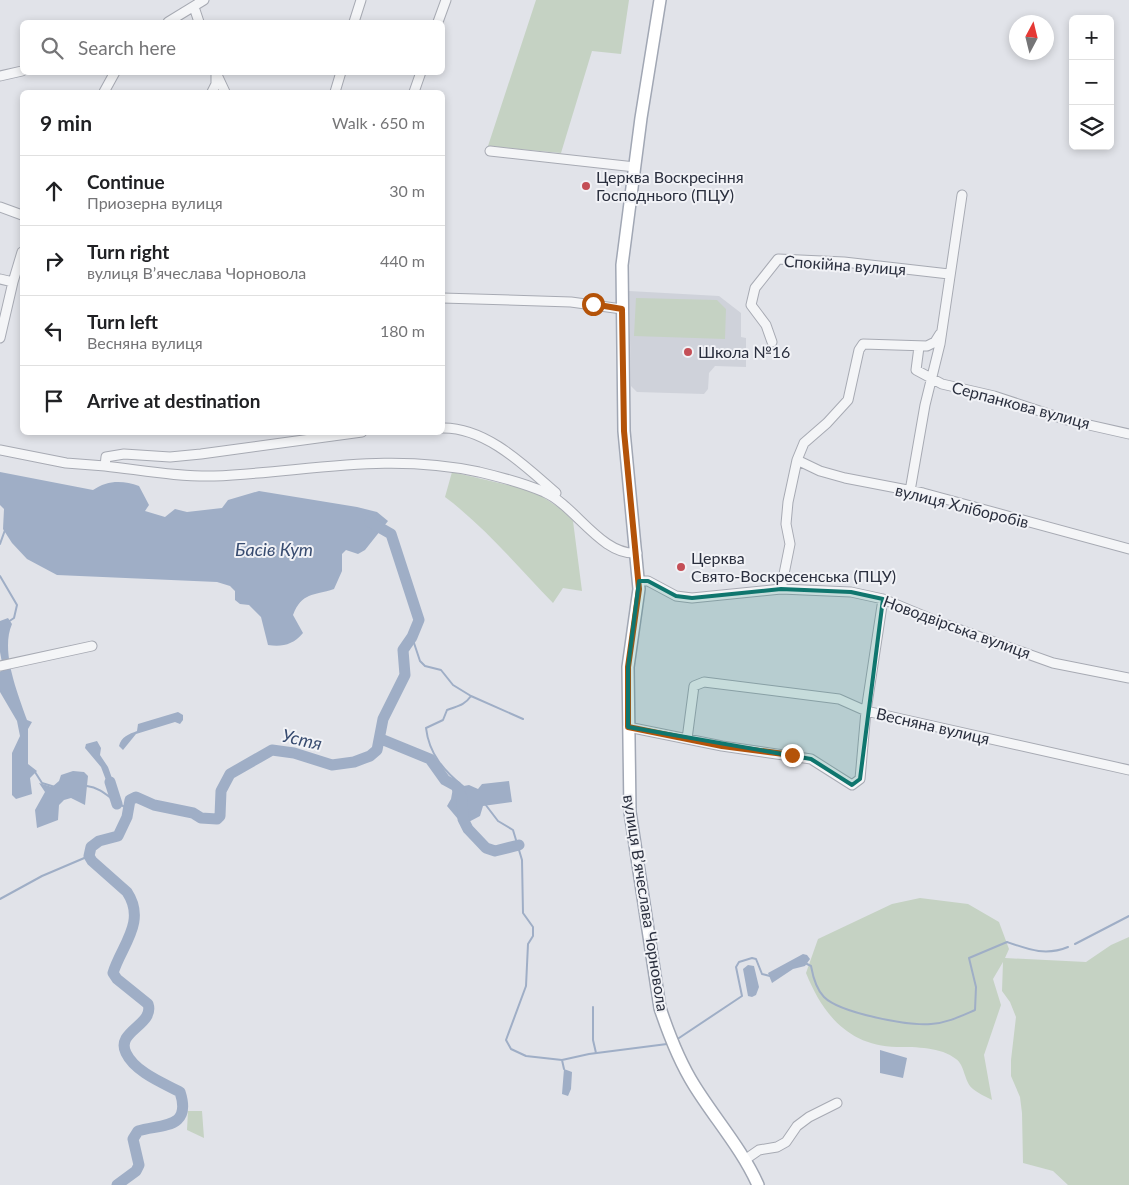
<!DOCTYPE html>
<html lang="en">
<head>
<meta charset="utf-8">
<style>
	:root { --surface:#fff; --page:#f6f6f6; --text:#202124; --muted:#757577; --line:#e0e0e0 }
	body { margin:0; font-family:Lato,sans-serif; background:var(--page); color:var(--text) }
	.controls { position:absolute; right:15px; top:15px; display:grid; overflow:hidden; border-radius:8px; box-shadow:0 2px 8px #0003 }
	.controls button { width:45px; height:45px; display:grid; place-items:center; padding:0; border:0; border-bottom:1px solid var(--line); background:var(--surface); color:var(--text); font:25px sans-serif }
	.compass { position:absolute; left:1009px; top:15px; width:45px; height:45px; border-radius:50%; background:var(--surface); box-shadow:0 2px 8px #0003; rotate:7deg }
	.stop { position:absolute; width:15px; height:15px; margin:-11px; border:4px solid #b45309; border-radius:50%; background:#fff }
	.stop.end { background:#b45309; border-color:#fff; box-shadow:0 1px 5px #0008 }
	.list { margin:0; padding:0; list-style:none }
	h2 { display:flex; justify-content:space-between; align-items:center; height:65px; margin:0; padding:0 20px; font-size:21px }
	h2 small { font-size:16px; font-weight:400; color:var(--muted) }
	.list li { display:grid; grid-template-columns:32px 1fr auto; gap:15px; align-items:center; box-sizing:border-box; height:70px; padding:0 20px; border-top:1px solid var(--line) }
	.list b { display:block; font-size:19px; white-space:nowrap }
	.list p { margin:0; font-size:16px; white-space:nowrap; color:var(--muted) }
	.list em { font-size:16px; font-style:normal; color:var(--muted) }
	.icon { flex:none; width:28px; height:28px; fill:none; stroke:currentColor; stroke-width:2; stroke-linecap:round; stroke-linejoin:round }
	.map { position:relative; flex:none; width:1129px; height:1185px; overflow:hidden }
	.search { position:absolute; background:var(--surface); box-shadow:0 2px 8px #0003; left:20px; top:20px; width:425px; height:55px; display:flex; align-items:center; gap:12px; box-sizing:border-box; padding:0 18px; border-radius:8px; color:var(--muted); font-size:19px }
	.panel { position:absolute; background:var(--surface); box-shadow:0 2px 8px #0003; left:20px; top:90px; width:425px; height:345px; border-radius:8px }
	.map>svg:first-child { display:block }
</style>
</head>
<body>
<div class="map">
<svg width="1129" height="1185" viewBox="0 0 1129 1185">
	<rect width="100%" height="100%" fill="#e1e3e9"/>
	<path fill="#cfd2da" d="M629,291L719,296L741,313V337L746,338V367L715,366L709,373L708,389L704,394L637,392L631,386Z"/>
	<path fill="#c5d2c3" d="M536,0H629L621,54L592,51L561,153L488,146Z
		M636,298L717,300L726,309L725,339L634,336Z
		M452,472L534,491L561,509L573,521L582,591L563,588L553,603C518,567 485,527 445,497Z
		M920,898L968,904L999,922L1009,949L1005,958L1086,962L1111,945L1129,937V1185H1068L1053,1171L1023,1163L1022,1113L1020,1097L1011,1076V1060L1016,1017L1010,1002L1002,991L1003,962L993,979L1001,1005L984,1055L992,1100C986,1097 978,1093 973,1089C964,1082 965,1065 956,1059C941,1047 916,1047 897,1047C849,1046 823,1015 806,973L818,939L892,904Z
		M188,1111H202L204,1138L187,1130Z"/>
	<path fill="#9faec6" d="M0,472L93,490C107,480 123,480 139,486L149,505L145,511L165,517L175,509L187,512L222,508L228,500L259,491L357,507L377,512L388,521L365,550L358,554L346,550L342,554V571L334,589C313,596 302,592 293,615L303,633C293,645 282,647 268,645L261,617L249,605L240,604L235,600V591L230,586L217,582L57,575L27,559L12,543L3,529L4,509L0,505Z
		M8,618L12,624C0,651 18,694 27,720L32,722L28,729V764L37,771L30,778L32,794L16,799L12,795V753L20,736L17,721L0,692V672L3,668L0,652V621Z
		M178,712L183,715V720L180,724L175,722L136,734L123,750L119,746C121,737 129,734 137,731L138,724Z
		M97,741L101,748L100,755L108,767L118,795L112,796L101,767L85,748L86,744Z
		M73,771L84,772L88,776L85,805L71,798L64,800L59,805L58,820L37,828L35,810L45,792L39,783L52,787L59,781L61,775Z
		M509,781L512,802L483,806L480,816L463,825L447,806L451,799L453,788L469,785L478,789L482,784Z
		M803,954L807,955L810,959L805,966L793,969L772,983L768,973Z
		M748,965L754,966L759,987L756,995L752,997L748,996L743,969Z
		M880,1050L907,1058L903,1078L880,1073Z
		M564,1069L572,1072L571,1089L568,1096L562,1094Z"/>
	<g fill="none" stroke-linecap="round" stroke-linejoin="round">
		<path stroke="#9faec6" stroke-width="2" d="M0,544L5,530
			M0,576L17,605L14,618L8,622
			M412,637L420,661L425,666L441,670L453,685L471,696L523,719
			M35,772L42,783L55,787
			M87,786C104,788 112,802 127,808
			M464,787C444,771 429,754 426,728L443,720L447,710C457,706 464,706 471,696
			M485,804L498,821L513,830L522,860L523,913L533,927V936L528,944L526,986L506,1040L511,1049L526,1056L562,1060L589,1054L667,1044
			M0,899L42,876L89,856
			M1075,944L1129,916
			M805,963L811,966C813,977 816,989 824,997C840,1013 908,1026 931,1024C947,1023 961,1016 975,1010L976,987L969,958L1007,942C1030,950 1046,956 1068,947
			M593,1007V1040L596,1053
			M676,1040L742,996L736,967L739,962L752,958L756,959L762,974L770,976
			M562,1060L564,1069"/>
		<path stroke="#9faec6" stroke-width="11" d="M381,739L430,759L445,780L456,786L462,798L463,819L468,829L486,848L495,851L519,845
			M110,782L117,804
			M117,1185L136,1171L139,1165L133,1139L138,1131C162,1124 192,1129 180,1092C163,1083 135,1072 126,1053C115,1031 155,1025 148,1004L117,979L113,973C121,946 147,922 127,892L92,861L89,856L91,847L99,841L118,836L127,817L130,800L136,797L154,805L193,813L201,818L217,819L220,816L221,791L230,774L272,750L294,753L332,765L354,762L370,756L377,750L383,719L405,675L403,650L412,637L419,620L391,534L370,522"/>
		<g stroke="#a7aab3" stroke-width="11">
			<path id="minor" d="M194,7L199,22
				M168,22L204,0
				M354,22L361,0
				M438,22L446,0
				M0,76L22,71
				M218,77L225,92
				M104,92L115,72
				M212,92L216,84V72
				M335,92L341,72
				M414,92L421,72
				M490,151L635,167
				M0,207L22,215
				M0,279L13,282
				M442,298L571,302L622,309
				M0,338L13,282L22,252
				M772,342L766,325L751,305L755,288L778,259L844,262L949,274
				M919,347L916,370L942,384L994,396L1067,420L1129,434
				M442,428C486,427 525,466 556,493
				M0,450L66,463L105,466L106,457L124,454L170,457L201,454L362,432
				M797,460L820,471L845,478L923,493L1129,549
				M105,466C141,470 178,477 214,476C307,472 385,452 479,472C500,477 524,483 544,492C575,505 601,556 637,553
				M910,491L925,405L940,344L962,195
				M639,581H648L676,596L692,598L781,589L851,592L883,599L941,623L1053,663L1129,678
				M781,589L790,544L786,524L788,502L797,460L804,443L827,423L848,400L859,350L863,344L927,346L935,342L940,334
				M0,666L92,646
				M628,727L722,746L811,759L852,785L860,779L866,711L1129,770
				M687,739L694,686L704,682L839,699L866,711L883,599
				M746,1159L759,1150L777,1147L786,1142L797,1126L809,1117L837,1103"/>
		</g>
		<g stroke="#a1a7b4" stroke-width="14">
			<path id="major" d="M660,0L641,118L622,265L624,431L639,589L628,667L630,812L660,1008C669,1035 679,1061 694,1085C715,1119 742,1149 758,1185"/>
		</g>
		<use href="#minor" stroke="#f4f5f7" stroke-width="9"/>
		<use href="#major" stroke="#fff" stroke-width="11"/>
	</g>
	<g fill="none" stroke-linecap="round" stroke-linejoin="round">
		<path stroke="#b45309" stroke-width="6" d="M593,304L622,309L624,431L639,589L628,667V727L722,746L792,755"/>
	</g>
	<path fill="#0f766e" fill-opacity="0.2" stroke="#0f766e" stroke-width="4" stroke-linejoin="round" d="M639,581H648L676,596L692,598L781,589L851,592L883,599L860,779L852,785L811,759L628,727V667Z"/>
	<g fill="#c44f57" stroke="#f1f2f6" stroke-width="2">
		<circle cx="586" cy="186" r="5"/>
		<circle cx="688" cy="352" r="5"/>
		<circle cx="681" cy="567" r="5"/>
	</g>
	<g text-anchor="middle" stroke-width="4" stroke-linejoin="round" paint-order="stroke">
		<g font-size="16" fill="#2b303f" stroke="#f1f2f6" text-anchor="start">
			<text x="596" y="183">Церква Воскресіння<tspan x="596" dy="18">Господнього (ПЦУ)</tspan></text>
			<text x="698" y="358">Школа №16</text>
			<text x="691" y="564">Церква<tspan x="691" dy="18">Свято-Воскресенська (ПЦУ)</tspan></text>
		</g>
		<g font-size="16" fill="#2b303f" stroke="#f1f2f6">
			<text transform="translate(845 265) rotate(4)" y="6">Спокійна вулиця</text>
			<text transform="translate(1021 405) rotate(15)" y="6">Серпанкова вулиця</text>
			<text transform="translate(962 506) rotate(14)" y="6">вулиця Хліборобів</text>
			<text transform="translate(957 627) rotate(20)" y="6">Новодвірська вулиця</text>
			<text transform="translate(933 726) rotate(13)" y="6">Весняна вулиця</text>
			<text transform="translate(646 903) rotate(81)" y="6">вулиця Вʼячеслава Чорновола</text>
		</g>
		<g font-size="18" font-style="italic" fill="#384c70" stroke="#f1f2f6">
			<text x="274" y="556">Басів Кут</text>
			<text transform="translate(302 740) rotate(13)" y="6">Устя</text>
		</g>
	</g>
</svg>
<div class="controls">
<button>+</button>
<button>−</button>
<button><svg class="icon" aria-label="layers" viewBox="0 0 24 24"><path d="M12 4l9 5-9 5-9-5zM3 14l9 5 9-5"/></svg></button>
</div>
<svg class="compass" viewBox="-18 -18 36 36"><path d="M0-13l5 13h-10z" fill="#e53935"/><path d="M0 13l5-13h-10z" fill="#757577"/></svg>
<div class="stop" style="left:593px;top:304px"></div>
<div class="stop end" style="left:792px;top:755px"></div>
<div class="search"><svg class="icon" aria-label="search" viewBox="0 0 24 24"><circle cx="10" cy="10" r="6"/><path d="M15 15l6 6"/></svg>Search here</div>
<section class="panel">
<h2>9 min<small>Walk · 650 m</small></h2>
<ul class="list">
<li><svg class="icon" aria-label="ahead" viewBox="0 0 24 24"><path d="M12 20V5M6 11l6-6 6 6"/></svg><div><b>Continue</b><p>Приозерна вулиця</p></div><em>30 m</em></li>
<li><svg class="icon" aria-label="right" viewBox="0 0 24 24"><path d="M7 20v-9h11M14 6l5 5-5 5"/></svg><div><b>Turn right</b><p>вулиця Вʼячеслава Чорновола</p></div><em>440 m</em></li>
<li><svg class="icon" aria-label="left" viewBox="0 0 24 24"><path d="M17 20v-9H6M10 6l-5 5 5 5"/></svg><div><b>Turn left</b><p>Весняна вулиця</p></div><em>180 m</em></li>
<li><svg class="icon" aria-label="arrive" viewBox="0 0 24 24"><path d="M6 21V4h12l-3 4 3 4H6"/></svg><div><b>Arrive at destination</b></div></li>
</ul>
</section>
</div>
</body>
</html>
